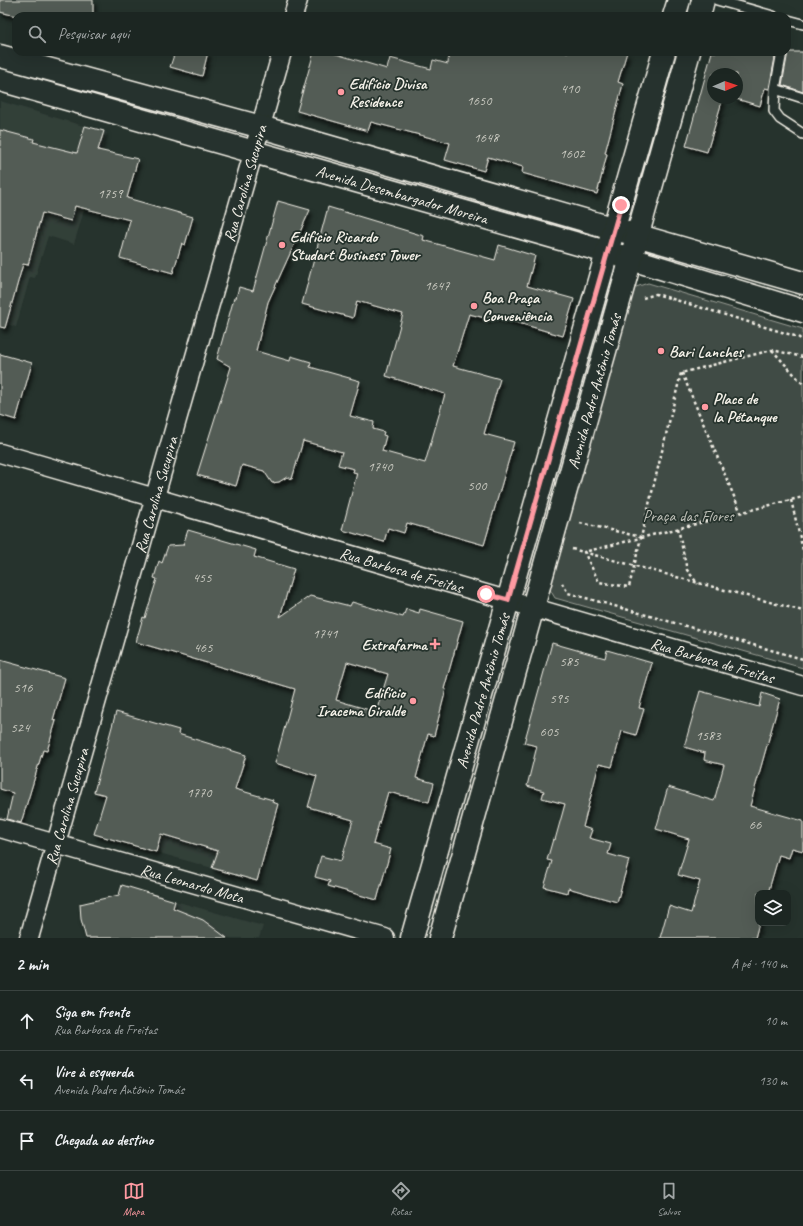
<!DOCTYPE html>
<html lang="pt">
<head>
<meta charset="utf-8">
<style>
	:root { --surface:#1c2622; --page:#252e2a; --text:#f1f3f6; --muted:#a0a5a5; --line:#3a4340; --accent:#ff9aa2 }
	body { margin:0; font-family:Caveat,sans-serif; background:var(--page); color:var(--text) }
	.controls { position:absolute; right:12px; bottom:12px; display:grid; overflow:hidden; border-radius:8px; box-shadow:0 4px 16px #0002 }
	.controls button { width:36px; height:36px; display:grid; place-items:center; padding:0; border:0; border-bottom:1px solid var(--line); background:var(--surface); color:var(--text); font:20px sans-serif }
	.compass { position:absolute; left:707px; top:68px; width:36px; height:36px; border-radius:50%; background:var(--surface); box-shadow:0 4px 16px #0002; rotate:88deg }
	.stop { position:absolute; width:12px; height:12px; margin:-9px; border:3px solid #ff9aa2; border-radius:50%; background:#fff }
	.stop.end { background:#ff9aa2; border-color:#fff; box-shadow:0 1px 4px #0008 }
	.list { margin:0; padding:0; list-style:none }
	h2 { display:flex; justify-content:space-between; align-items:center; height:52px; margin:0; padding:0 16px; font-size:17px }
	h2 small { font-size:13px; font-weight:400; color:var(--muted) }
	.list li { display:grid; grid-template-columns:26px 1fr auto; gap:12px; align-items:center; box-sizing:border-box; height:60px; padding:0 16px; border-top:1px solid var(--line) }
	.list b { display:block; font-size:15px; white-space:nowrap }
	.list p { margin:0; font-size:13px; white-space:nowrap; color:var(--muted) }
	.list em { font-size:13px; font-style:normal; color:var(--muted) }
	.icon { flex:none; width:22px; height:22px; fill:none; stroke:currentColor; stroke-width:2; stroke-linecap:round; stroke-linejoin:round }
	.map { position:relative; flex:none; width:803px; height:938px; overflow:hidden }
	.search { position:absolute; background:var(--surface); box-shadow:0 4px 16px #0002; left:12px; right:12px; top:12px; height:44px; display:flex; align-items:center; gap:10px; box-sizing:border-box; padding:0 14px; border-radius:12px; color:var(--muted); font-size:15px }
	.sheet { height:232px; background:var(--surface) }
	nav { display:flex; justify-content:space-around; align-items:center; box-sizing:border-box; height:56px; border-top:1px solid var(--line); background:var(--surface); font-size:11px; color:var(--muted) }
	nav a { display:grid; justify-items:center; gap:2px }
	nav .on { color:var(--accent) }
	.map>svg:first-child { display:block }
</style>
</head>
<body>
<div class="map">
<svg width="803" height="938" viewBox="0 0 803 938">
	<defs>
		<filter id="shadow"><feDropShadow dx="2.5" dy="4.5" stdDeviation="2" flood-color="#0009"/></filter>
	</defs>
	<rect width="100%" height="100%" fill="#26332d"/>
	<filter id="ink" filterUnits="userSpaceOnUse"><feTurbulence type="fractalNoise" baseFrequency=".025" numOctaves="2"/><feDisplacementMap in="SourceGraphic" scale="8" xChannelSelector="R" yChannelSelector="G"/><feConvolveMatrix kernelMatrix="1 2 1 2 8 2 1 2 1" color-interpolation-filters="sRGB"/></filter>
	<g filter="url(#ink)">
		<path fill="#333f39" d="M0,101L107,133L74,244L48,236L35,278L30,277L16,327L0,322Z
			M188,737L246,755L212,868L156,852Z
			M175,901L263,926L259,938H164Z"/>
		<path fill="#414b45" stroke="#9a9e96" d="M648,283L803,329V668L555,598L549,588L633,288Z"/>
		<path fill="#525c55" stroke="#f4f1e8" fill-rule="evenodd" filter="url(#shadow)" d="M0,0H93V16H16L0,12Z
			M175,52H208L202,76L170,67Z
			M314,52H329L387,69L390,58L431,69L433,60L448,64L449,52H627L618,82L623,84L605,153L607,154L597,194L522,173L523,167L488,157L484,171L445,160L450,143L371,122L368,131L297,111Z
			M712,52H776L769,89L765,88L760,106L733,98H737V74H713V98H723L707,152L686,146Z
			M788,52H803V92L782,85Z
			M85,126L104,131L98,150L138,159L127,198L193,217L185,245L182,243L173,273L120,258L130,220L75,206L71,221L42,213L28,265L23,264L5,328L0,327V130L34,139L33,142L77,153Z
			M278,201L310,210L268,302L256,351L290,361L291,356L311,362L310,367L360,381L350,416L374,422L373,429L384,432L383,435L386,436L382,451L425,463L445,394L386,376L403,314L357,301L353,318L302,304L328,207L424,236L423,240L495,260L499,245L535,256L527,286L574,299L563,336L491,315L489,319L469,314L453,366L500,379L484,434L514,442L484,545L407,523L404,533L388,528L384,542L342,530L357,473L353,472L354,469L338,465L342,452L303,441L292,479L287,477L279,482L272,483L264,471L242,465L236,486L197,475L231,367L217,359L234,298H236L239,287L253,291Z
			M0,354L32,363L16,420L0,415Z
			M188,530L256,550L254,557L294,569L280,617L310,596L350,606L352,602L403,617L406,609L419,613L420,609L463,621L444,689H446L434,736L428,734L416,778L434,783L429,802L388,792L373,844L391,849L377,900L328,886L330,881L315,877L321,856L341,861L353,820L308,807L317,776L275,763L295,689L136,642L143,617L145,618L157,579L154,578L159,561L162,563L168,546L183,545ZM347,662L388,674L376,712L336,700Z
			M552,643L605,658L607,650L652,663L639,708L644,709L636,735L622,731L612,767L599,764L583,827L592,830L589,838L611,844L608,854L629,860L617,902L568,888L567,893L544,887L552,861L547,860L553,839L555,840L565,804L542,798L544,791L527,786L537,746L524,743Z
			M0,660L65,678L53,720L56,721L47,751L43,750L21,823L7,819L13,793L0,789Z
			M700,691L759,707L762,693L780,699L750,806L803,821V851L792,848L789,858L779,855L768,893H758L759,923L755,938H660L669,906L691,913L700,881L678,875L689,839L656,829L668,787L714,801L724,765L704,760L705,753L684,747Z
			M116,712L179,730L178,734L246,755L235,789L273,800L272,802L278,804L257,881L212,868L218,851L161,834L156,852L94,834L106,795L94,792Z
			M122,885L175,901L173,908L203,920L227,938H86L81,919L80,904L119,895Z"/>
		<g fill="none" stroke-linecap="round" stroke-linejoin="round">
			<g stroke="#f4f1e8" stroke-width="12">
				<path id="service" d="M717,0L773,16
					M788,20L803,24
					M782,52L775,89L774,111L780,119L803,134
					M775,89L803,98"/>
			</g>
			<g stroke="#f4f1e8" stroke-width="21">
				<g id="minor">
					<path d="M293,16L298,0"/>
					<path id="s1" d="M0,453L803,686"/>
					<path id="s2" d="M0,828L385,938"/>
					<path id="s3" d="M29,938L282,52"/>
				</g>
			</g>
			<g stroke="#f4f1e8" stroke-width="25">
				<g id="primary">
					<path d="M674,16L679,0"/>
					<path d="M699,16L703,0"/>
					<path d="M0,56L261,127L803,283"/>
					<path id="s4" d="M0,80L631,259L803,311"/>
					<path id="s5" d="M412,938L664,52"/>
					<path id="s6" d="M440,938L689,52"/>
				</g>
			</g>
			<path stroke="#f4f1e8" stroke-width="2.5" stroke-dasharray="3 3" stroke-linecap="butt" d="M643,298L656,294L798,337L803,341
				M772,350L803,384
				M803,357L772,350L681,373L629,587L599,582L584,552C657,534 730,515 803,497
				M682,373L741,513
				M791,500L803,550
				M580,523L641,537
				M678,528L687,570L698,584
				M572,549L803,611
				M562,583L568,593L803,659"/>
			<use href="#service" stroke="#26332d" stroke-width="9"/>
			<use href="#minor" stroke="#26332d" stroke-width="18"/>
			<use href="#primary" stroke="#26332d" stroke-width="22"/>
		</g>
	</g>
	<g fill="none" stroke-linecap="round" stroke-linejoin="round" filter="url(#ink)">
		<path stroke="#ff9aa2" stroke-width="5" d="M486,594L508,600L621,205"/>
	</g>
	<g fill="#ff9aa2" stroke="#26332d" stroke-width="1.5">
		<circle cx="341" cy="92" r="4"/>
		<circle cx="282" cy="245" r="4"/>
		<circle cx="474" cy="306" r="4"/>
		<circle cx="661" cy="351" r="4"/>
		<circle cx="705" cy="407" r="4"/>
		<path d="M433 638h4v4h4v4h-4v4h-4v-4h-4v-4h4z"/>
		<circle cx="413" cy="701" r="4"/>
	</g>
	<g text-anchor="middle" stroke-width="3.5" stroke-linejoin="round" paint-order="stroke">
		<g font-size="14" fill="#ccccc3">
			<text x="570" y="93">410</text>
			<text x="479" y="105">1650</text>
			<text x="486" y="142">1648</text>
			<text x="572" y="158">1602</text>
			<text x="110" y="198">1759</text>
			<text x="437" y="290">1647</text>
			<text x="380" y="471">1740</text>
			<text x="477" y="490">500</text>
			<text x="202" y="582">455</text>
			<text x="325" y="638">1741</text>
			<text x="203" y="652">465</text>
			<text x="569" y="666">585</text>
			<text x="23" y="692">516</text>
			<text x="559" y="703">595</text>
			<text x="20" y="732">524</text>
			<text x="549" y="736">605</text>
			<text x="708" y="740">1583</text>
			<text x="199" y="797">1770</text>
			<text x="755" y="829">66</text>
		</g>
		<g font-size="16" font-weight="bold" fill="#f4f1e8" stroke="#26332d" text-anchor="start">
			<text x="349" y="89">Edifício Divisa<tspan x="349" dy="18">Residence</tspan></text>
			<text x="290" y="242">Edifício Ricardo<tspan x="290" dy="18">Studart Business Tower</tspan></text>
			<text x="482" y="303">Boa Praça<tspan x="482" dy="18">Conveniência</tspan></text>
			<text x="669" y="357">Bari Lanches</text>
			<text x="713" y="404">Place de<tspan x="713" dy="18">la Pétanque</tspan></text>
			<text x="427" y="650" text-anchor="end">Extrafarma</text>
			<text x="405" y="698" text-anchor="end">Edifício<tspan x="405" dy="18">Iracema Giralde</tspan></text>
		</g>
		<g font-size="16" fill="#f4f1e8" stroke="#26332d">
			<text dy="6" stroke="none"><textPath href="#s3" startOffset="785">Rua Carolina Sucupira</textPath></text>
			<text dy="6" stroke="none"><textPath href="#s4" startOffset="418">Avenida Desembargador Moreira</textPath></text>
			<text dy="6" stroke="none"><textPath href="#s6" startOffset="568">Avenida Padre Antônio Tomás</textPath></text>
			<text dy="6" stroke="none"><textPath href="#s3" startOffset="461">Rua Carolina Sucupira</textPath></text>
			<text dy="6" stroke="none"><textPath href="#s1" startOffset="418">Rua Barbosa de Freitas</textPath></text>
			<text dy="6" stroke="none"><textPath href="#s1" startOffset="742">Rua Barbosa de Freitas</textPath></text>
			<text dy="6" stroke="none"><textPath href="#s5" startOffset="257">Avenida Padre Antônio Tomás</textPath></text>
			<text dy="6" stroke="none"><textPath href="#s3" startOffset="137">Rua Carolina Sucupira</textPath></text>
			<text dy="6" stroke="none"><textPath href="#s2" startOffset="200">Rua Leonardo Mota</textPath></text>
		</g>
		<g font-size="16" fill="#bebfb7" stroke="#26332d">
			<text x="688" y="521">Praça das Flores</text>
		</g>
	</g>
</svg>
<div class="controls">
<button><svg class="icon" aria-label="layers" viewBox="0 0 24 24"><path d="M12 4l9 5-9 5-9-5zM3 14l9 5 9-5"/></svg></button>
</div>
<svg class="compass" viewBox="-18 -18 36 36"><path d="M0-13l5 13h-10z" fill="#e53935"/><path d="M0 13l5-13h-10z" fill="#a0a5a5"/></svg>
<div class="stop" style="left:486px;top:594px"></div>
<div class="stop end" style="left:621px;top:205px"></div>
<div class="search"><svg class="icon" aria-label="search" viewBox="0 0 24 24"><circle cx="10" cy="10" r="6"/><path d="M15 15l6 6"/></svg>Pesquisar aqui</div>
</div>
<section class="sheet">
<h2>2 min<small>A pé · 140 m</small></h2>
<ul class="list">
<li><svg class="icon" aria-label="ahead" viewBox="0 0 24 24"><path d="M12 20V5M6 11l6-6 6 6"/></svg><div><b>Siga em frente</b><p>Rua Barbosa de Freitas</p></div><em>10 m</em></li>
<li><svg class="icon" aria-label="left" viewBox="0 0 24 24"><path d="M17 20v-9H6M10 6l-5 5 5 5"/></svg><div><b>Vire à esquerda</b><p>Avenida Padre Antônio Tomás</p></div><em>130 m</em></li>
<li><svg class="icon" aria-label="arrive" viewBox="0 0 24 24"><path d="M6 21V4h12l-3 4 3 4H6"/></svg><div><b>Chegada ao destino</b></div></li>
</ul>
</section>
<nav>
<a class="on"><svg class="icon" aria-label="map" viewBox="0 0 24 24"><path d="M3 6l6-2 6 2 6-2v14l-6 2-6-2-6 2zM9 4v14M15 6v14"/></svg>Mapa</a>
<a><svg class="icon" aria-label="directions" viewBox="0 0 24 24"><path d="M12 3l9 9-9 9-9-9zM9 14v-3h6M13 9l2 2-2 2"/></svg>Rotas</a>
<a><svg class="icon" aria-label="saved" viewBox="0 0 24 24"><path d="M7 4h10v16l-5-4-5 4z"/></svg>Salvos</a>
</nav>
</body>
</html>
